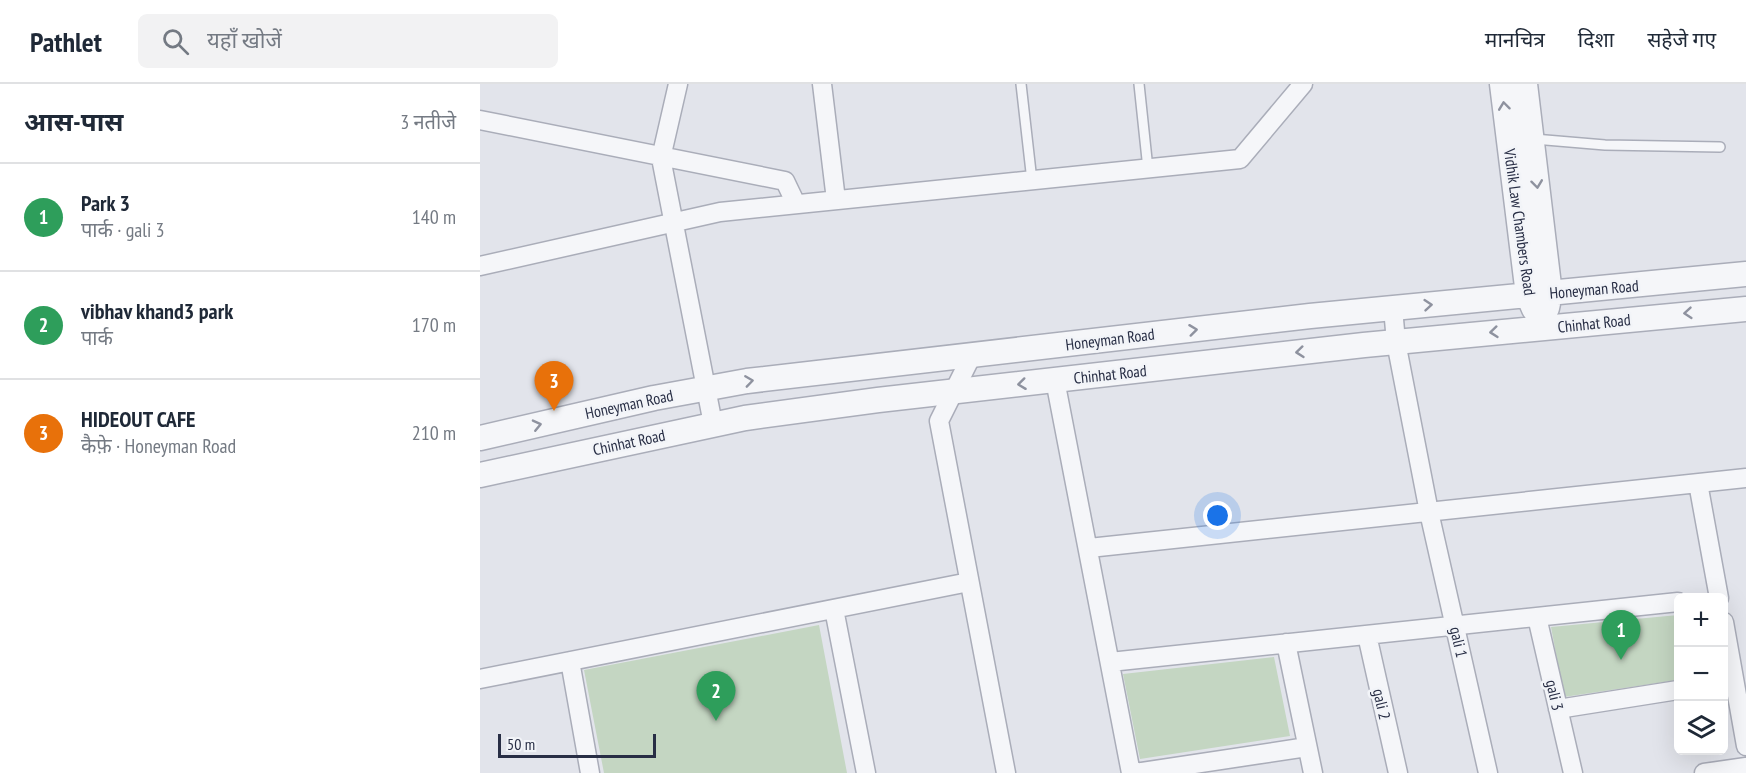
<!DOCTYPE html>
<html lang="hi">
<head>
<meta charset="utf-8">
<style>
	:root { --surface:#fff; --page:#f2f2f3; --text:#1f2937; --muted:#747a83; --line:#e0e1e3; --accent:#d9423e }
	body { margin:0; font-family:"PT Sans Narrow","Noto Sans Devanagari",sans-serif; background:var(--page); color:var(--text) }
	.controls { position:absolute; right:18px; bottom:18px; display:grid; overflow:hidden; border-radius:9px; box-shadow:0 6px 24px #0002 }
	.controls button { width:54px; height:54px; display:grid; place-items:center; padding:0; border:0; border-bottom:2px solid var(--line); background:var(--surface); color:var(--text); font:30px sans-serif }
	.scale { position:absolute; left:18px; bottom:15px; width:158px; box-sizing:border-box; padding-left:6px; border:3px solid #282e45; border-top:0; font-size:16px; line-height:21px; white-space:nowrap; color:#282e45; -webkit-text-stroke:4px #f2f4f8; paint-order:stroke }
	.you { position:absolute; left:738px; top:432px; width:21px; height:21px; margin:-15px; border:4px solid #fff; border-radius:50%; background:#1a73e8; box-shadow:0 0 0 9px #1a73e833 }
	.badge { display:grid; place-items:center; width:39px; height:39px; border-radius:50%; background:var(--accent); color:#fff; font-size:20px; font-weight:700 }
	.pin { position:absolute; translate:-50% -50px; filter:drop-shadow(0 2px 3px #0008) }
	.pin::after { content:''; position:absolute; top:32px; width:21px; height:18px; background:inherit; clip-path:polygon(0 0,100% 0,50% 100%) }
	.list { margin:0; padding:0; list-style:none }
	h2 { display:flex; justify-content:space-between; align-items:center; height:78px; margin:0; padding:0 24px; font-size:26px }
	h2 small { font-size:20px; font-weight:400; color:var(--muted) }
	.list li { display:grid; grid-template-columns:39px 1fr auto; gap:18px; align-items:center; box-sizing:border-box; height:108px; padding:0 24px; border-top:2px solid var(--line) }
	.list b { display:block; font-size:22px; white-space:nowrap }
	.list p { margin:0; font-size:20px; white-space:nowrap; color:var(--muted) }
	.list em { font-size:20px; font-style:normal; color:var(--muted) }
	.icon { flex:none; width:33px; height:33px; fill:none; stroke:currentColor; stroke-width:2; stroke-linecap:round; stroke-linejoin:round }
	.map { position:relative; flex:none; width:1266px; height:689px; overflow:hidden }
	header { display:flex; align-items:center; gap:36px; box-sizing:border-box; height:84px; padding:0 30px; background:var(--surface); border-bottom:2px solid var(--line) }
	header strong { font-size:28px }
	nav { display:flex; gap:33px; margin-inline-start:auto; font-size:21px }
	.search { width:420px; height:54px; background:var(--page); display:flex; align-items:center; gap:15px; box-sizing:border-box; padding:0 21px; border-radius:9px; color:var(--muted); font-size:22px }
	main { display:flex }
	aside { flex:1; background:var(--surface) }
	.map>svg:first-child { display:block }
</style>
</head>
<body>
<header>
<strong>Pathlet</strong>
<div class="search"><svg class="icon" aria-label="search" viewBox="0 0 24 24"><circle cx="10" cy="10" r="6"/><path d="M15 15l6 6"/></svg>यहाँ खोजें</div>
<nav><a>मानचित्र</a><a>दिशा</a><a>सहेजे गए</a></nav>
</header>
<main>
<aside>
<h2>आस-पास<small>3 नतीजे</small></h2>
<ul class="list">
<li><span class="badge" style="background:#2e9e5b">1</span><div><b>Park 3</b><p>पार्क · gali 3</p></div><em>140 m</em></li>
<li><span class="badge" style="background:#2e9e5b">2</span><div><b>vibhav khand3 park</b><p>पार्क</p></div><em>170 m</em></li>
<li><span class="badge" style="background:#e8710a">3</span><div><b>HIDEOUT CAFE</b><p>कैफ़े · Honeyman Road</p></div><em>210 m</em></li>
</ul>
</aside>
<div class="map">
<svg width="1266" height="689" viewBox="0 0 1266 689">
	<rect width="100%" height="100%" fill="#e2e4eb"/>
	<path fill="#c4d6c2" d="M1198,531V596L1084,613L1071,543Z
		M339,541L367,689H124L104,586Z
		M794,573L810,652L660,675L643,590Z"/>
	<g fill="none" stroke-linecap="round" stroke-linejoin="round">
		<g stroke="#aaadb9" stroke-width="12">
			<path id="service" d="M541,0L552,97
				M659,0L668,85
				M1054,55L1125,61L1240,63"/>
		</g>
		<g stroke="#aaadb9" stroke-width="21">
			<path id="minor" d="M198,0L181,74L233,340
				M342,0L356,116
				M0,36L305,97L316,120
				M0,182L240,128L760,75L823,0
				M913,224L916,258L949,428L1008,689
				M492,271L459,337L526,689
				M575,296L651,689
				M1218,399L1239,514
				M609,464L1266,394
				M354,525L386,689
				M1057,533L1093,689
				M1244,538L1266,662
				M887,551L918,689
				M806,559L833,689
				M90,577L110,689
				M630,578L1198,518
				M0,595L489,498
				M1078,625L1198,606
				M655,689L827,663
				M1224,689L1266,683"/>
		</g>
		<g stroke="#aaadb9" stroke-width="27">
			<path id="tertiary" d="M1022,0L1048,211L1054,225
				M1045,0L1070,210L1067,224
				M0,354L174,314L267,297L830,232L1266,190
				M0,391L265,334L398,316L884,261L1266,225"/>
		</g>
		<use href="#service" stroke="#f5f6f9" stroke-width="9"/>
		<use href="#minor" stroke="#f5f6f9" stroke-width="18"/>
		<use href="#tertiary" stroke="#f5f6f9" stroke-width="24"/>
	</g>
	<defs><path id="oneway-chevron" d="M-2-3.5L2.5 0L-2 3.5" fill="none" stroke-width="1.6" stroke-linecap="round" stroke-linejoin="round" transform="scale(1.5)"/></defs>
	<g stroke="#8e929f">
		<use href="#oneway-chevron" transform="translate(1024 22) rotate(-97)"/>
		<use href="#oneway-chevron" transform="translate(1057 100) rotate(83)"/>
		<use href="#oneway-chevron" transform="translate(948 221) rotate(-5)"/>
		<use href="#oneway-chevron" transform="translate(1208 229) rotate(175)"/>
		<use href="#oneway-chevron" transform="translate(713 246) rotate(-7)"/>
		<use href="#oneway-chevron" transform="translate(1014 248) rotate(174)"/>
		<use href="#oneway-chevron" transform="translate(820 268) rotate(174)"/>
		<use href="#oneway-chevron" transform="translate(269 297) rotate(-8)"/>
		<use href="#oneway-chevron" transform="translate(542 300) rotate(173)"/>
		<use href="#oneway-chevron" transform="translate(57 341) rotate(-13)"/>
	</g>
	<g text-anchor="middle" stroke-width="5" stroke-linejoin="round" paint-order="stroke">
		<g font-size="16" fill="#282e45" stroke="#f2f4f8">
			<text transform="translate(1040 138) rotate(82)" y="6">Vidhik Law Chambers Road</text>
			<text transform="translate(1114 205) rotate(-5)" y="6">Honeyman Road</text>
			<text transform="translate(1114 239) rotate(-6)" y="6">Chinhat Road</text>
			<text transform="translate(630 255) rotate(-7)" y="6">Honeyman Road</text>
			<text transform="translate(630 290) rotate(-6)" y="6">Chinhat Road</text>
			<text transform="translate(149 320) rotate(-12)" y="6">Honeyman Road</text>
			<text transform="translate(149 358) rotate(-12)" y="6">Chinhat Road</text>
			<text transform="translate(979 558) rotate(77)" y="6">gali 1</text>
			<text transform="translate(1075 611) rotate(77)" y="6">gali 3</text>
			<text transform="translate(902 620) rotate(77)" y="6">gali 2</text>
		</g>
	</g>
</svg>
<div class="controls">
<button>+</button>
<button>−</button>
<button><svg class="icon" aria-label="layers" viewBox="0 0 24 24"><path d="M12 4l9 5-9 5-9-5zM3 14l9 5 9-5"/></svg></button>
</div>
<div class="scale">50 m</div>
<div class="you"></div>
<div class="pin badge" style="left:1141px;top:576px;background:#2e9e5b">1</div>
<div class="pin badge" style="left:236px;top:637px;background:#2e9e5b">2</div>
<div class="pin badge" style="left:74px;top:327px;background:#e8710a">3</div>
</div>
</main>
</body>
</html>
